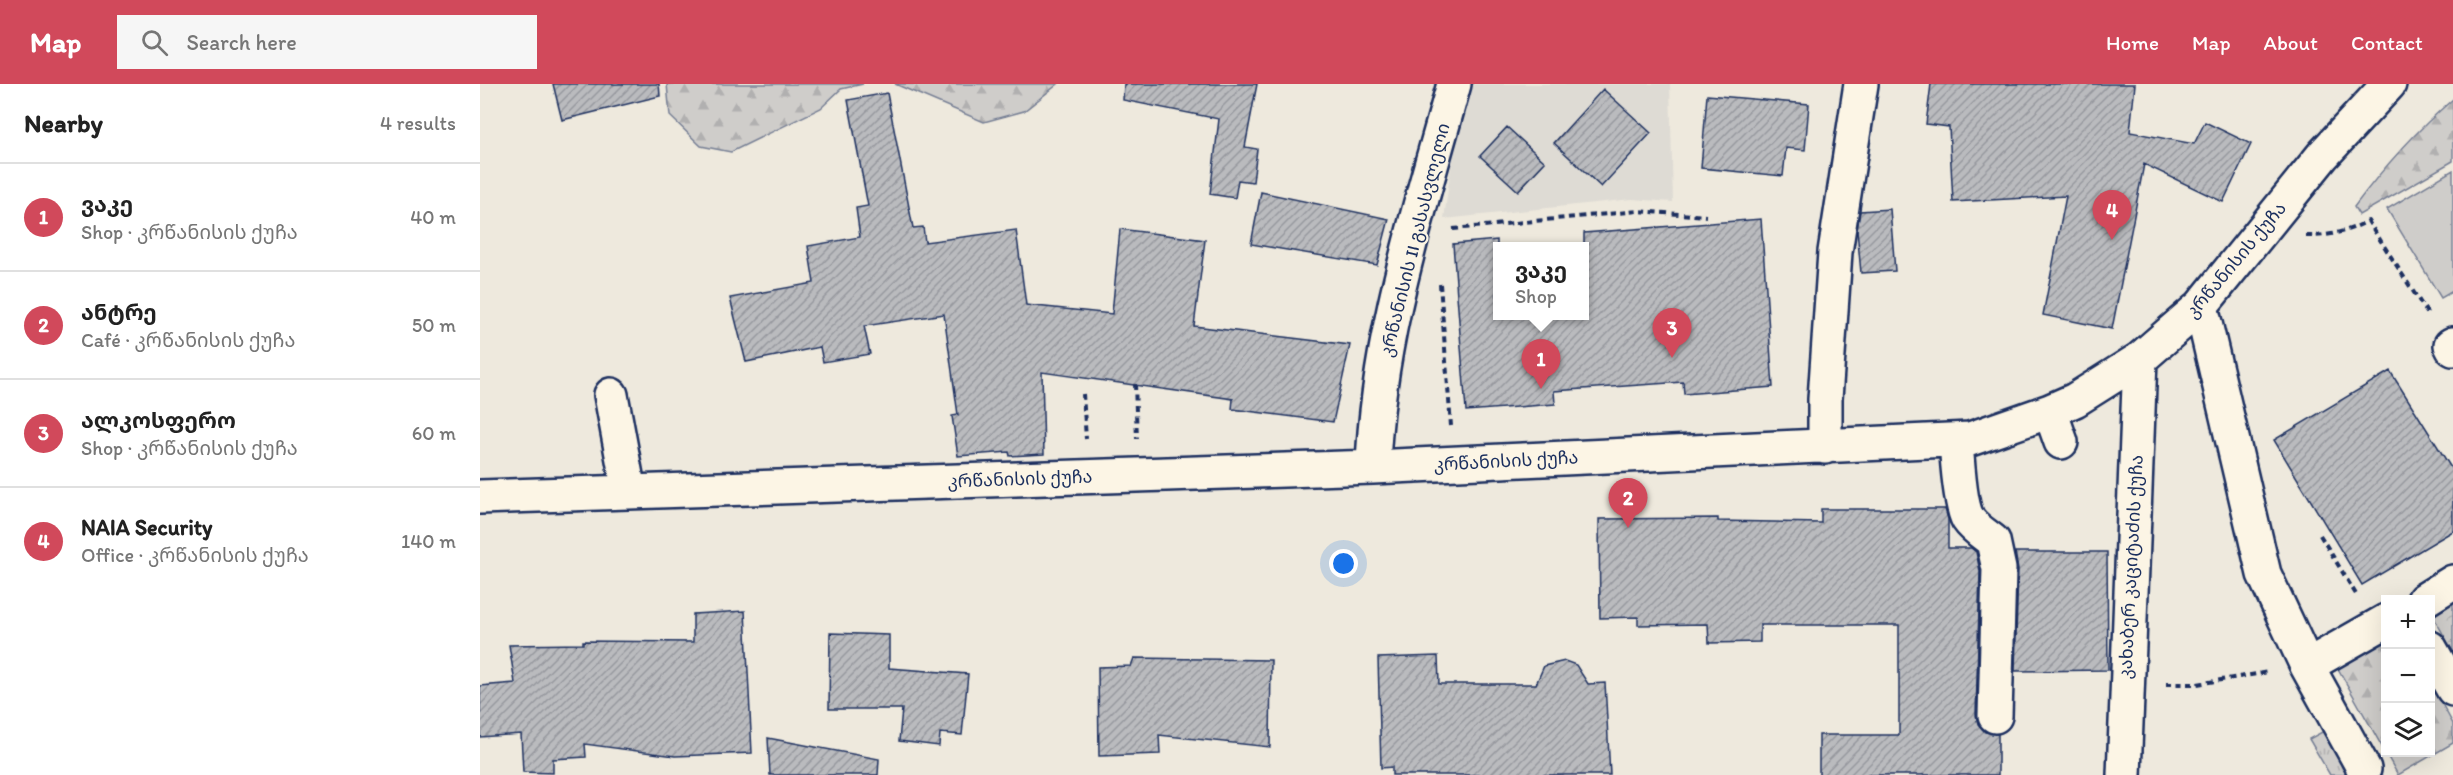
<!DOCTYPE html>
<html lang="en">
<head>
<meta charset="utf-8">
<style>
	:root { --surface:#fff; --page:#f6f6f6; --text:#222; --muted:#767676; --line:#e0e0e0; --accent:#d1495b }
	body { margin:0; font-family:Itim,"Noto Sans Georgian",sans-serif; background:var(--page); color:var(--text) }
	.controls { position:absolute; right:18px; bottom:18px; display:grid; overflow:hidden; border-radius:0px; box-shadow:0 6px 24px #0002 }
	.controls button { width:54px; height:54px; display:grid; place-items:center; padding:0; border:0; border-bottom:2px solid var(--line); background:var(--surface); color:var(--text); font:30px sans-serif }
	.you { position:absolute; left:864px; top:480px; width:21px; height:21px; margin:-15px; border:4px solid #fff; border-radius:50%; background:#1a73e8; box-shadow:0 0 0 9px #1a73e833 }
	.badge { display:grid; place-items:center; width:39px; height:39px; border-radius:50%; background:var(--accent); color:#fff; font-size:20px; font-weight:700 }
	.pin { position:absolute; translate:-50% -50px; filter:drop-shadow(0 2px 3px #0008) }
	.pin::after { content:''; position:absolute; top:32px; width:21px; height:18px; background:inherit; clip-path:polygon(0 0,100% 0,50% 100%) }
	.popup { position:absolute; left:1013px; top:158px; width:96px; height:78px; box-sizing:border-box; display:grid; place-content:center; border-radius:0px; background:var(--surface); filter:drop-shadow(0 2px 4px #0005); font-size:20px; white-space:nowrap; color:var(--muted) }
	.popup b { font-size:22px; color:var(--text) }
	.popup::after { content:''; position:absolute; left:50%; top:100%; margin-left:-12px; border:12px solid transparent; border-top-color:var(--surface) }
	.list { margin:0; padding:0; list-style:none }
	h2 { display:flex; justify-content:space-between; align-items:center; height:78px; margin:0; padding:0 24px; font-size:26px }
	h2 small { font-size:20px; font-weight:400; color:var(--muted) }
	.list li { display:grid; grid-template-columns:39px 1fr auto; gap:18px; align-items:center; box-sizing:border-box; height:108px; padding:0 24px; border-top:2px solid var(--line) }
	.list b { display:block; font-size:22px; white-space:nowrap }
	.list p { margin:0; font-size:20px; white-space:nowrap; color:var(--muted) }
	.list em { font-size:20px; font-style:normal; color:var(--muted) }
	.icon { flex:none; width:33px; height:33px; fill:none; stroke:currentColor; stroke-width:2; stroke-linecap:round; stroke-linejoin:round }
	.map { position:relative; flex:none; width:1973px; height:691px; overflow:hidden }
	header { display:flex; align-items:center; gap:36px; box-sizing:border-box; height:84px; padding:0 30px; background:var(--accent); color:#fff }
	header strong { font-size:28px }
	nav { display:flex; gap:33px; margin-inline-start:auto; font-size:21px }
	.search { width:420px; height:54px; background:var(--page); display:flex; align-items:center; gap:15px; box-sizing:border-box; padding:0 21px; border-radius:0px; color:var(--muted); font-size:22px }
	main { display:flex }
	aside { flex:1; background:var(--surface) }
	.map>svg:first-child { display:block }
</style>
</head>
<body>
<header>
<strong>Map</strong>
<div class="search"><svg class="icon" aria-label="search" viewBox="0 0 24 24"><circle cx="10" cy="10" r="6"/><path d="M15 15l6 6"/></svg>Search here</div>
<nav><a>Home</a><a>Map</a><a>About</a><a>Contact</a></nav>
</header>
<main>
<aside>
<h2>Nearby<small>4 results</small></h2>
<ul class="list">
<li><span class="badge">1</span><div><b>ვაკე</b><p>Shop · კრწანისის ქუჩა</p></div><em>40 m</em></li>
<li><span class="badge">2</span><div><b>ანტრე</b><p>Café · კრწანისის ქუჩა</p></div><em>50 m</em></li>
<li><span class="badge">3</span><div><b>ალკოსფერო</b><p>Shop · კრწანისის ქუჩა</p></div><em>60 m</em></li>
<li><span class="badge">4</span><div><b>NAIA Security</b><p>Office · კრწანისის ქუჩა</p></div><em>140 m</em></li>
</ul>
</aside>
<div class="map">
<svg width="1973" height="691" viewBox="0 0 1973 691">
	<defs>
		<pattern id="grass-tufts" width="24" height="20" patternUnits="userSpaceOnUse" patternTransform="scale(1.5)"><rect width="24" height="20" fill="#cfcdca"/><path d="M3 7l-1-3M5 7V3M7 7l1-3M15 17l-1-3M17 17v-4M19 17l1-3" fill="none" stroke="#b1b0b0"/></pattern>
		<pattern id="forest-firs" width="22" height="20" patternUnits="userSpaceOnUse" patternTransform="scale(1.5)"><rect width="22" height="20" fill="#cfcdca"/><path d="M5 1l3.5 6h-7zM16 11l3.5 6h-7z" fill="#b1b0b0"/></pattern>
		<pattern id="park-crowns" width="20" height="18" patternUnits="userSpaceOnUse" patternTransform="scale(1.5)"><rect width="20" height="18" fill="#cfcdca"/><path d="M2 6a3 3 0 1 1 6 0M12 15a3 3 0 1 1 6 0" fill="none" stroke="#b1b0b0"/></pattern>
		<pattern id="building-hatch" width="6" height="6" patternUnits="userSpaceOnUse" patternTransform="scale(1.5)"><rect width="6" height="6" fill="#babbbe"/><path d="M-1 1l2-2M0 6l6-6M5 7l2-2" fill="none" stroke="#96989e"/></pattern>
	</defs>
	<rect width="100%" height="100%" fill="#eee9dd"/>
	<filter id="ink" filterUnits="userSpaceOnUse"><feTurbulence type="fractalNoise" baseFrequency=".0167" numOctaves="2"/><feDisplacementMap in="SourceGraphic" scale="12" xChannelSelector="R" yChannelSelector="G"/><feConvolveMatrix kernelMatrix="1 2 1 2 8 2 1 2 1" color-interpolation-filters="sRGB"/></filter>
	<g filter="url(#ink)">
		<path fill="#dedbd4" d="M986,0H1190L1193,118L1152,115L964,135L977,39Z"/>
		<path fill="url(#grass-tufts)" stroke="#757e94" stroke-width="1.5" d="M1844,647L1871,691H1850L1829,655Z"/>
		<path fill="url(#forest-firs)" stroke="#757e94" stroke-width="1.5" d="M187,0H383L361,5L341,24L251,68L221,62L190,32Z
			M415,0H578L544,27L504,38Z
			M1973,15V77L1879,131L1874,123C1903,84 1936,47 1973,15Z
			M1905,553L1906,668H1950L1951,600L1973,640V659L1918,691L1856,581Z"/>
		<path fill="url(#park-crowns)" stroke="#757e94" stroke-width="1.5" d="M1973,518V568L1952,530Z"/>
		<path fill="#cfcdca" stroke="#757e94" stroke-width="1.5" d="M1973,86V207L1961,214L1907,125Z"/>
		<path fill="url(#building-hatch)" stroke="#1b2f5e" stroke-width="1.5" d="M73,0H179L180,12L82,36Z
			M644,0H777L765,63L777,65L773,98L758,96L755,114L730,110L739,35L643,16Z
			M1451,0H1655L1650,48L1714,60L1725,38L1771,60L1743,118L1664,80L1632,245L1563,231L1586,112L1473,118L1469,43L1446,40Z
			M1123,5L1171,49L1121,103L1074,59Z
			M407,9L433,144L443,143L445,158L536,146L546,221L632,230L640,145L725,156L714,242L870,261L853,338L752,325L753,315L562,288L564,370L530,372L529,368L478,372L472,332L478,331L464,230L384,242L390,270L343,278L340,263L266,278L250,214L334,199L328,162L380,153L376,124L388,122L368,16Z
			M1227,11L1329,20L1325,66L1306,64L1303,92L1221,84Z
			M1027,43L1065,78L1038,107L1000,72Z
			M781,108L909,135L897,181L771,160Z
			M1410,125L1415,187L1381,189L1377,146L1380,127Z
			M1281,135L1293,303L1204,310L1203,298L1074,307L1075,320L986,327L973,160L1017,156V231H1104V149Z
			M1910,287L1973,387V447L1882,501L1794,356Z
			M1341,425H1465L1468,435V464H1491L1496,468L1500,487L1496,631L1498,640L1505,648L1518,650V691H1339V651H1419V541H1280V558L1229,559L1228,540L1158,541V533L1120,534L1119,435L1238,434V437L1341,439Z
			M1535,468H1627L1628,586L1535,587L1538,485Z
			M265,527L272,669L195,672L105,660L106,673L73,675V689L43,688L41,650L0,653V602L35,599L29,561L103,560V557L213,558V530Z
			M350,549L409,551V584L488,590L482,651L460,649L459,662L419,657L422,625H349Z
			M958,572L959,600H1056L1064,582L1085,577L1096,581L1108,600L1125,599L1130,691H912V683L901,684L898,574Z
			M654,574L791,576L790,663L679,651L680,670L619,672L618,583L651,582Z
			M288,654L399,675L398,691H290Z"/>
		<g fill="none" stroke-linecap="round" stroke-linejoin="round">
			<g stroke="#1b2f5e" stroke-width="38">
				<path id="minor" d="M1721,222L1784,490L1827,582L1884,685
					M1973,260L1971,261L1973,265
					M131,311L149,408
					M1570,327L1581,358
					M1476,356C1477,373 1480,421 1488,435C1494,444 1504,450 1513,457L1519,485L1515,632
					M1345,363V315L1355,168L1381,0
					M893,383C897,253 940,125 974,0
					M0,413L893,383L1490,355L1570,327L1595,316L1660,275L1721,222L1843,71L1909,0
					M1944,516L1973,498
					M1950,564L1973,605
					M1827,582L1906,537
					M1644,691L1660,275"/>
			</g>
			<path stroke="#1b2f5e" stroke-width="4" stroke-dasharray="6 4.5" stroke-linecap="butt" d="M973,145L1158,127L1226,132
				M1826,152C1849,152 1867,148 1888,137L1949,232
				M960,200L971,342
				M655,300L657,355
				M603,310L606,355
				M1840,451L1877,512
				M1686,600H1717L1788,588"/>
			<use href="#minor" stroke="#fcf5e5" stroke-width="33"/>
		</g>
	</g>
	<g text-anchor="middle" stroke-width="4.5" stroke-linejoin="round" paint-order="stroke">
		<g font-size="18" fill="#1b2f5e" stroke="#fcf5e5">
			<text transform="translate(935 156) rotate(-76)" y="6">კრწანისის II გასასვლელი</text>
			<text transform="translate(1756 176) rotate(-50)" y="6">კრწანისის ქუჩა</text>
			<text transform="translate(1026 377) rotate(-3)" y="6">კრწანისის ქუჩა</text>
			<text transform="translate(540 395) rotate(-2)" y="6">კრწანისის ქუჩა</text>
			<text transform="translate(1651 483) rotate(-87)" y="6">კახაბერ კაციტაძის ქუჩა</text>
		</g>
	</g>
</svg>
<div class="controls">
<button>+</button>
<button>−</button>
<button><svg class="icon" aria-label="layers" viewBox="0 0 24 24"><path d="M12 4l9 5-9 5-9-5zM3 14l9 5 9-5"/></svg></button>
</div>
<div class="you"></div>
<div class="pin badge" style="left:1061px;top:305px">1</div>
<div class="popup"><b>ვაკე</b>Shop</div>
<div class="pin badge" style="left:1148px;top:444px">2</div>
<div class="pin badge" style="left:1192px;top:274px">3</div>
<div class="pin badge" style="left:1632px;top:156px">4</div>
</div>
</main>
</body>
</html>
